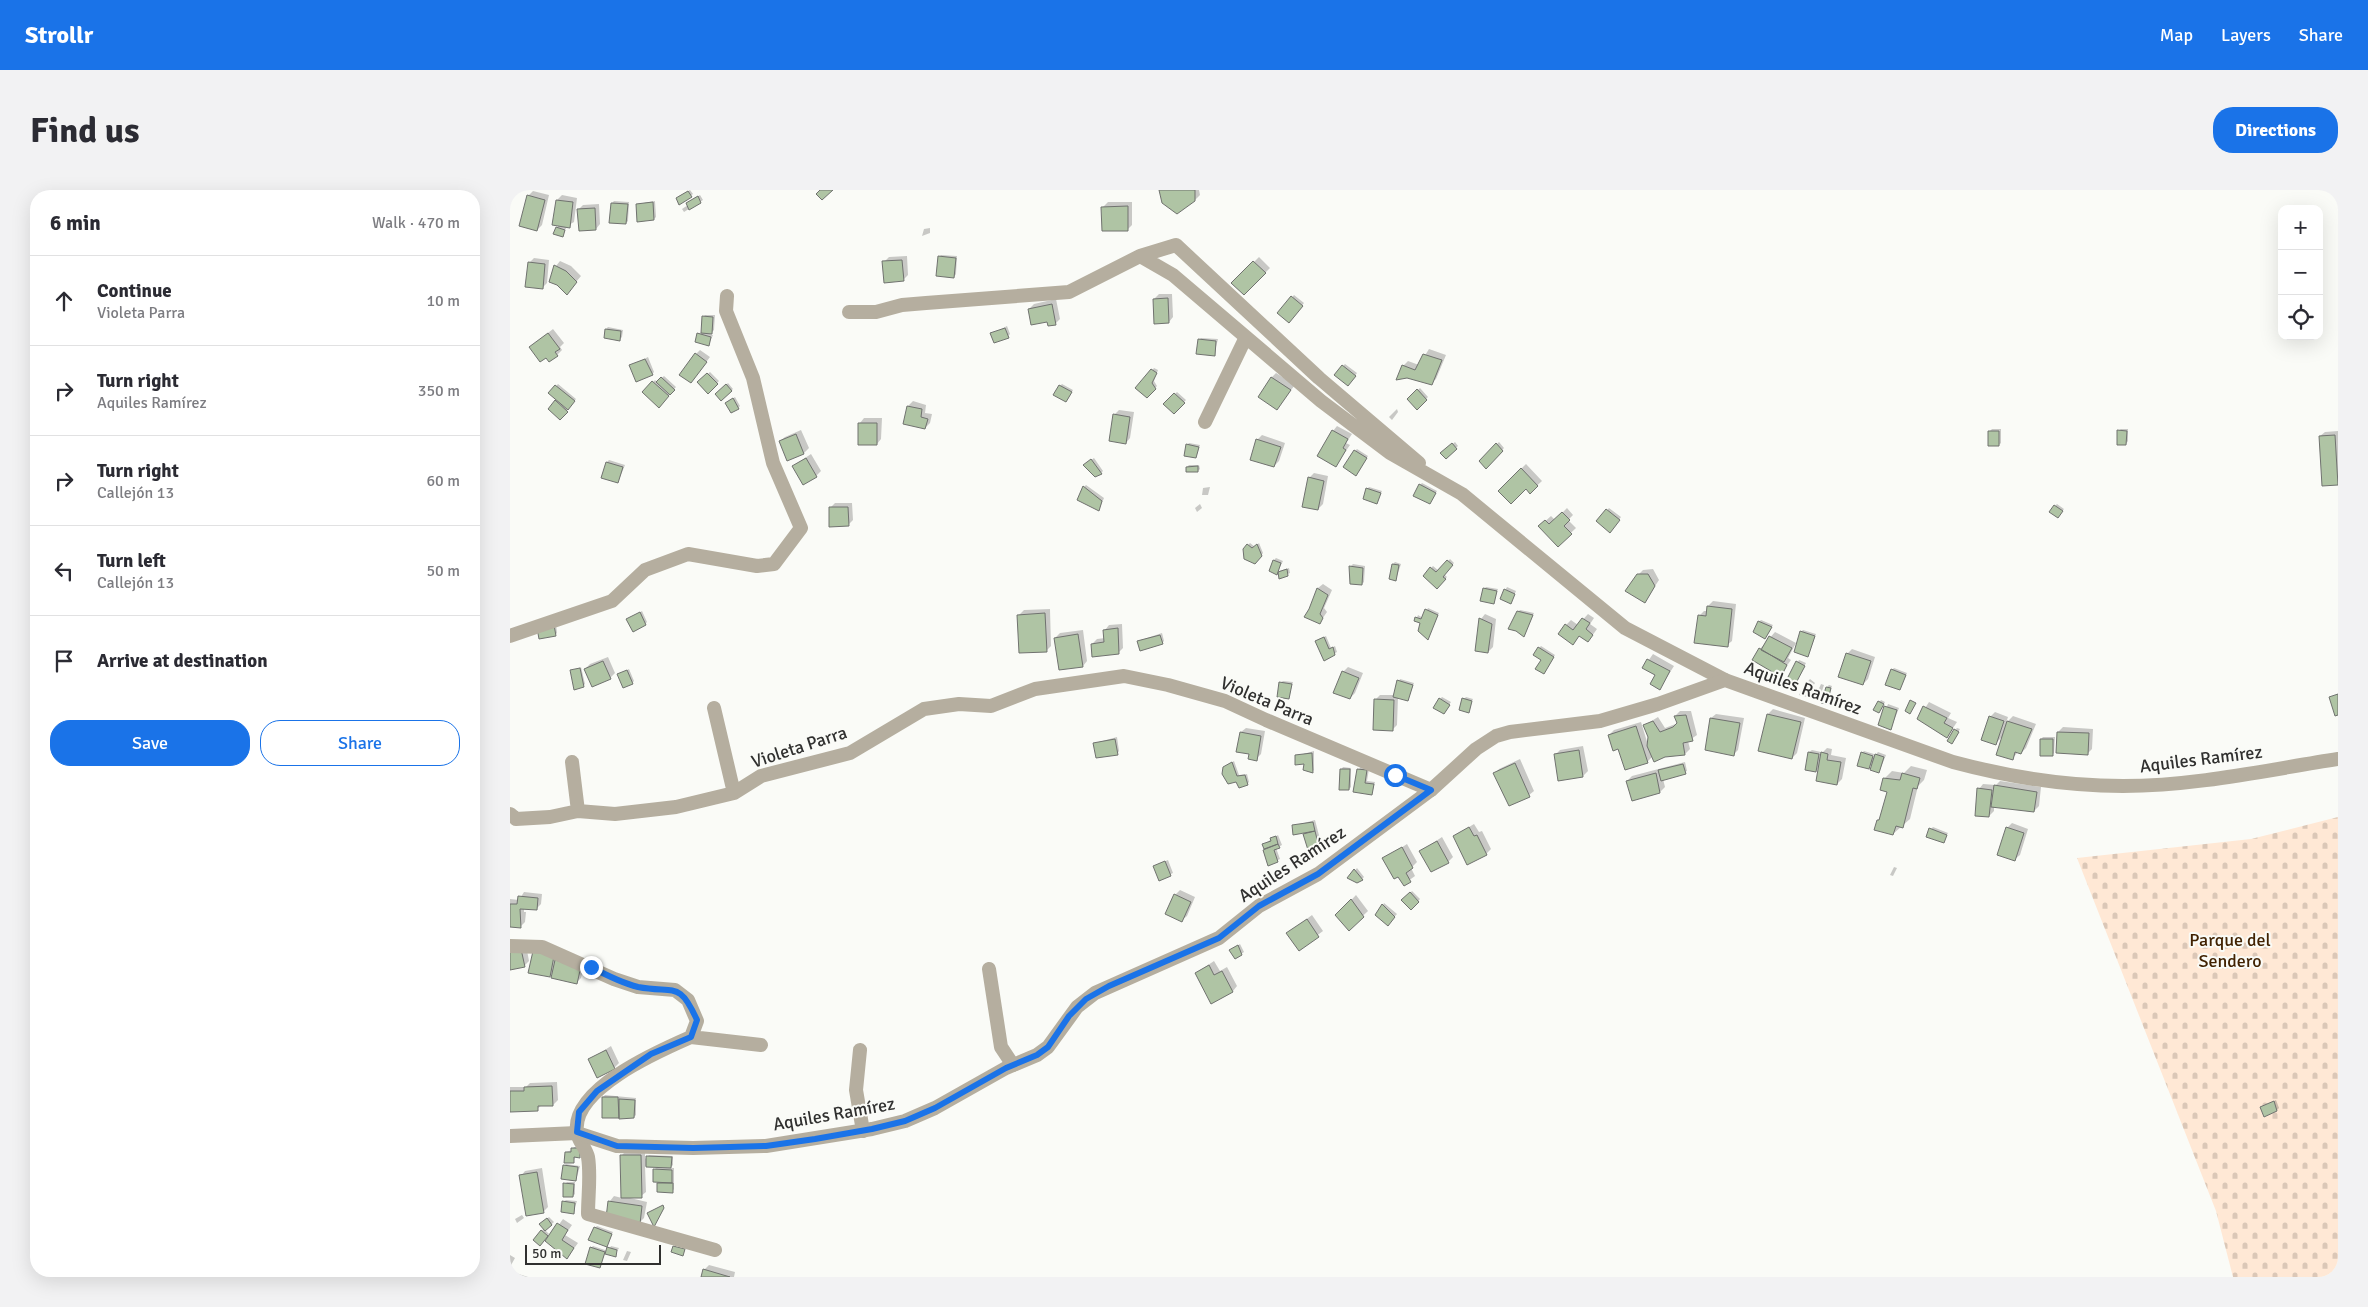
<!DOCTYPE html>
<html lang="en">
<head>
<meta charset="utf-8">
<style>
	:root { --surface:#fff; --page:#f2f2f3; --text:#2b2b33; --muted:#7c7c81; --line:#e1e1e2; --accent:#1a73e8 }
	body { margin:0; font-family:Signika,sans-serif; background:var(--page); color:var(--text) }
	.controls { position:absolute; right:15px; top:15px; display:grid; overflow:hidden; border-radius:10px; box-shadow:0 5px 20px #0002 }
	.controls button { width:45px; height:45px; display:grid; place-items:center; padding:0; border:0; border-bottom:1px solid var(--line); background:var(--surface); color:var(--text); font:25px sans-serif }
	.scale { position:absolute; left:15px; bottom:12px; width:136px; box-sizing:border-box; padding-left:5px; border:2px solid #30302f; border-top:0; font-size:14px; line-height:18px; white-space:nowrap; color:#30302f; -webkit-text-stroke:4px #fafbf7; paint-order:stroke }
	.stop { position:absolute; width:15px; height:15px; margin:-11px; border:4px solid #1a73e8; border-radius:50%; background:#fff }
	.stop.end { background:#1a73e8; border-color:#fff; box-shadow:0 1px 5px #0008 }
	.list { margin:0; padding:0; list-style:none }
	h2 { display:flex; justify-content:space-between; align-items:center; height:65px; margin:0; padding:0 20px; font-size:21px }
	h2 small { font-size:16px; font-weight:400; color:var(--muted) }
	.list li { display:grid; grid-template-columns:32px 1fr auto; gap:15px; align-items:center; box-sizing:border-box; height:90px; padding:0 20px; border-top:1px solid var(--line) }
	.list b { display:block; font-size:19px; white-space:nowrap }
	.list p { margin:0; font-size:16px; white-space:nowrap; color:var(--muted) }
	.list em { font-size:16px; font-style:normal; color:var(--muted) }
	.actions { display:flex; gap:10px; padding:15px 20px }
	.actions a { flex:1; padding:11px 0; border:1px solid var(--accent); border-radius:20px; text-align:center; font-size:18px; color:var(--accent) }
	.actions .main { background:var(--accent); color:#fff }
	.icon { flex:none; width:28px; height:28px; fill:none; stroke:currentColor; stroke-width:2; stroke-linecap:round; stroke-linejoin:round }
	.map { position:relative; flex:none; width:1828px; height:1087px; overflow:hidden; border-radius:20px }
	header { display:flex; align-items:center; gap:30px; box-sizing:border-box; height:70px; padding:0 25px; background:var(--accent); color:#fff }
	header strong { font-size:24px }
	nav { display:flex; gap:28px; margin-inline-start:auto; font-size:18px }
	.intro { display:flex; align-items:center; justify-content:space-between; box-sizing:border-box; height:120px; padding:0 30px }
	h1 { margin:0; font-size:35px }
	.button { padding:12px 22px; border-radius:20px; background:var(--accent); color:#fff; font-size:18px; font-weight:700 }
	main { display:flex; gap:30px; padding:0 30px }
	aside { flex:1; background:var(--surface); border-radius:20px; box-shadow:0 5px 20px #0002 }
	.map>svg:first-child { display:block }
</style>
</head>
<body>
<header>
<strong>Strollr</strong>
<nav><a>Map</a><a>Layers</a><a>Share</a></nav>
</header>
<div class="intro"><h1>Find us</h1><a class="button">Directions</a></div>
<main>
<aside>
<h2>6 min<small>Walk · 470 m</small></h2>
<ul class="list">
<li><svg class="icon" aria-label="ahead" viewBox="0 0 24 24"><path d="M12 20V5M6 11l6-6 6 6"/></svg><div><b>Continue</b><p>Violeta Parra</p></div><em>10 m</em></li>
<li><svg class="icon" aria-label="right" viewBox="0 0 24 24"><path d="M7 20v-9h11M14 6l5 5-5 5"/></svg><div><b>Turn right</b><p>Aquiles Ramírez</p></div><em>350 m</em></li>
<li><svg class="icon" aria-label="right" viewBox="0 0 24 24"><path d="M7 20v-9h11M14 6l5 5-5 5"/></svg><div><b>Turn right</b><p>Callejón 13</p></div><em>60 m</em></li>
<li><svg class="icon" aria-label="left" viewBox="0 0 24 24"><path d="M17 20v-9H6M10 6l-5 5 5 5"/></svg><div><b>Turn left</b><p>Callejón 13</p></div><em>50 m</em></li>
<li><svg class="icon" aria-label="arrive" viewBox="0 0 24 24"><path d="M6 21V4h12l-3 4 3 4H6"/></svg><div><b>Arrive at destination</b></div></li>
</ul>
<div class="actions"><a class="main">Save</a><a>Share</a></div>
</aside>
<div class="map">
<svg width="1828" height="1087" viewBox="0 0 1828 1087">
	<defs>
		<pattern id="cemetery-stones" width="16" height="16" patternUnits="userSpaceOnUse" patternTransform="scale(1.25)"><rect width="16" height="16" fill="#ffe8d5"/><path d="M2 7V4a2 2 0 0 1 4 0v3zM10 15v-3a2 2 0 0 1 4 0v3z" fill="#dbc7b7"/></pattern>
	</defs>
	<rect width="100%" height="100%" fill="#fafbf7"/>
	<path fill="url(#cemetery-stones)" d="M1828,627V1087H1723L1706,1021L1567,668L1741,649Z"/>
	<path fill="#0003" d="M180,0L183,4L170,13L169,6Z
		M651,0H689L690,5L685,10Z
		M23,1L39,5L32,35L27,40L18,6Z
		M52,5L67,8L64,32L57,36L53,45L47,38L49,35L47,10Z
		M190,5L193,10L174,22L172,19L178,15L177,13Z
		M104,11L119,12L118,31L116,33L102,13Z
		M145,11L146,27L144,29L127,14Z
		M598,12H622V35L617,40L593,17Z
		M89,14L90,34L86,39L69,19L73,15Z
		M420,38V43L412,46L414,39Z
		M431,65L447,66L446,84L444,87L429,67Z
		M397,66L398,85L393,90L374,72L379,67Z
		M749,67L760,78L734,104L723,93Z
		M24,68L39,70L37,93L32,98L19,73Z
		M50,71L61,76L71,86L57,103L46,76Z
		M649,104H662L663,127L659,132L644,109Z
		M784,105L794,113L779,132L769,123Z
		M546,109L550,129L546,133L519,119L524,114Z
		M195,125H205L204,140L200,144L203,145L199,154L188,144L192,142L193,127Z
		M497,136L500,144L498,146L482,144Z
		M98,137L113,140L112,147L110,149L96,139Z
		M43,139L54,153L50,157L52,160L47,165L36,166L20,157Z
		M691,148L708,149L704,165L689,150Z
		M919,159L936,165L926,189L921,193L898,187L893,176L898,171L909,175Z
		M190,160L200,167L181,192L186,164Z
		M138,167L144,182L142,184L120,176Z
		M835,174L847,183L840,193L833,176Z
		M644,178L648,180L644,191L647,196L637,207L627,198Z
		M200,182L209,191L198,202L189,192Z
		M766,183L785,195L767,218L761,188Z
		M154,186L166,197L149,216L134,202L145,190L147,192Z
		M218,193L223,199L211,209L207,204Z
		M48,194L66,209L50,229L39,219L48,209L40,203Z
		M552,194L563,200L558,209L550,196Z
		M910,198L918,207L907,218L898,209Z
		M667,202L676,210L664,222L655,214Z
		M225,207L230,216L228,218L219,211Z
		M403,211L416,215L415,223L422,224L420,233L415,238L398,216Z
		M887,219L888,222L882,230L879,227Z
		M609,220L624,222L620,248L616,253L604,225Z
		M354,228H372L371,249L367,254L350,233Z
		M827,236L842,244L836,253L840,255L826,275L823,241Z
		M1482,239H1491V253L1489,255L1480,241Z
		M1611,239H1618V251L1616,254L1608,241Z
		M291,240L299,258L294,263L277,270L270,251L275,247Z
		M1828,241V294L1810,246L1815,242Z
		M752,245L775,253L769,271L764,276L747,250Z
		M945,252L948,256L936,267L932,263Z
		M989,252L994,258L976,277L970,271Z
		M679,253L690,255L686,267L677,255Z
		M847,259L858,266L848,282L845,261Z
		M301,264L311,281L306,286L283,276Z
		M584,268L593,281L591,283L577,273Z
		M99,270L115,275L108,292L97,272Z
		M1016,274L1032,291L1020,302L1016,297L989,301Z
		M679,275H689L690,279L688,281L677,277Z
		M804,283L818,286L813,314L808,319L799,288Z
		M912,293L927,301L920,313L910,295Z
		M576,295L594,308L589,320L574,297Z
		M700,297L698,305H692L693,298Z
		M859,297L872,301L867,312L857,299Z
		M325,313H342L343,330L338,335L320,318Z
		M690,314L692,318L687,322L685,318Z
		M1547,314L1554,319L1550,324L1545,316Z
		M1057,318L1063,325L1058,330L1066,338L1048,355L1030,336L1041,326L1045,330Z
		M1099,318L1111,327L1102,339L1088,331Z
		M740,353L745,357L749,353L753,363L745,372L734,359Z
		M766,368L773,371L767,383L764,370Z
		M940,369L944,373L934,384L937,387L927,398L914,386L923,376L929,381Z
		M885,372L891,374L886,389L883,374Z
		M843,374L855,376L854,392L852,394L841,376Z
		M779,378L780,383L770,387L769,381Z
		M1143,379L1149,390L1135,411L1128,385L1133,380Z
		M813,394L822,400L814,418L817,422L810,432L800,420L808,398Z
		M976,397L988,399L983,412L974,399Z
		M997,397L1006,401L1001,412L991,408Z
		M1203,411L1226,414L1222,451L1217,455L1189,426L1194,421H1197L1198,416Z
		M918,418L929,423L918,448L911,433L906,430L908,425L913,428Z
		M540,419L541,456L536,461L509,425L514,420Z
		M1010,420L1024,423L1014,446L1008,422Z
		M132,421L137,432L135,434L120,428Z
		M975,424L986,429L983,457L978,462L967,460L971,429Z
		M1078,424L1084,428L1080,434L1087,439L1082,446L1070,445L1063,454L1056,435L1061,430L1068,435Z
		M1251,430L1263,435L1257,445L1249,432Z
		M46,434L47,443L45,445L30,447Z
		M612,434L613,458L608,463L582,454L587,449L595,448V440L599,435Z
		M573,440L577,471L573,476L545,448L550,443Z
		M1293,440L1306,444L1298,465L1291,442Z
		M1265,442L1286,453L1278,468L1281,470L1270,485L1250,459Z
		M652,443L654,451L652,453L628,451Z
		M816,446L821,458L825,456L827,462L814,469L809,449Z
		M1031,456L1045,465L1035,480L1029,458Z
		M1342,459L1365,467L1358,489L1353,494L1337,464Z
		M1143,464L1164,476L1150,498L1147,484L1134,477Z
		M98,467L105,483L100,488L75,479L80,474Z
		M1289,470L1296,473L1285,493L1284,500H1280L1285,492L1280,489L1277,497L1272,498Z
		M71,477L75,494L73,496L62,481Z
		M838,477L853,483L845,503L840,508L833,482Z
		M1384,478L1397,483L1390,499L1382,480Z
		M119,479L124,491L122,493L111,483Z
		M890,489L904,493L898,510L888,507L887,535L882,540L865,510L870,505H884Z
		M1300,489L1305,493L1301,499L1295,495Z
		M773,491L783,492L779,507L770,493Z
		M1311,494L1314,495L1311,504L1306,505Z
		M1319,495L1322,496L1316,513L1317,497Z
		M1292,499L1300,501L1297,507L1289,505Z
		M932,507L941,512L935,521L930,509Z
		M956,507L963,509L958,521L954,509Z
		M1371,510L1375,512L1371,520L1365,519Z
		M1419,512L1441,523L1438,528L1447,532L1437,547L1408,529Z
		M1378,514L1389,518L1381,538L1370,535Z
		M1263,519L1295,528L1287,563L1282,568L1258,524Z
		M1170,521H1181L1187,545L1178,551L1180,559L1175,564L1143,566L1137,572L1109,557L1099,545L1104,540L1131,532L1138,555L1139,547L1135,535L1148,527L1155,538L1168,533L1165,526Z
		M1485,522L1498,527L1496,533L1503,526L1526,534L1516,558L1511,563L1508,562L1502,569L1493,546L1486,553L1480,527Z
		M1206,524L1234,528L1228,560L1223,565L1201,528Z
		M1553,537L1583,539L1582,559L1577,564L1548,542Z
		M736,538L755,541L751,564L746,569L741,563L731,542Z
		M1447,538L1450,539L1442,553L1445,540Z
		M607,547L609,561L607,564L585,553Z
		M1533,547H1545L1544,563L1542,565L1531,549Z
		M1073,556L1078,581L1073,586L1045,565L1050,560Z
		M1317,558L1322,559L1321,565L1336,568L1332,589L1327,594L1310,577L1306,581L1299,562L1302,560L1311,562L1310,565Z
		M804,561V580L802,582L786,566Z
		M1354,561L1364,564L1363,568L1368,562L1376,565L1369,582L1363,573L1358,578L1352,563Z
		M1010,569L1024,601L1019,605L999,615L985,583L989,579Z
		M724,571L729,585L737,584L739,592L737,594L730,596L716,576Z
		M1175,572L1177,581L1153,589L1155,597L1150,602L1123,609L1117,591L1122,586Z
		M1401,576L1417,580L1414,590L1408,596L1400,629L1383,644L1368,630L1372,626L1378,601L1374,589L1382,581L1394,583Z
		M833,577L841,578V597L839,599L831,580Z
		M850,577L859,579L857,591L865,592L862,604L844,601Z
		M1490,591L1531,597L1529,616L1524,621L1484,616V621L1479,626L1469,599L1473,594L1486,595Z
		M805,630L811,653L798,658L795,644L798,641L783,636Z
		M1502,633L1518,639L1510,665L1505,669L1497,638Z
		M964,634L969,642L972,641L981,659L976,664L944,646Z
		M1423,637L1438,643L1433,652L1421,639Z
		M768,645L772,655L766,658L770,669L759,674L754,654Z
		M932,647L943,667L938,672L911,661Z
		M897,654L907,672L901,678L905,686L894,694L874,669Z
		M658,670L663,683L650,689L644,676Z
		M1384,677L1387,678L1383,686L1380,685Z
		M847,678L854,687L852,689L839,688Z
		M670,700L685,707L677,726L672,730L665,705Z
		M902,701L910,709L901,719L893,711Z
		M14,702L32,704L31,714L26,719L14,718V722H16L15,732L10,737L0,736V709L9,710Z
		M846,705L858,721L839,739L827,725Z
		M874,713L887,724L878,734L873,715Z
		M802,725L813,741L789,759L778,743Z
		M730,754L734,762L731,764L721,760Z
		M16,755L19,771L14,776L0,779Z
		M24,762L75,771L71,788L66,793L44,782L39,786Z
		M704,771L710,781L717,777L727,796L723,801L686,783Z
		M101,856L109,873L104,878L79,870Z
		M47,892L48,910L43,915H32L27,919L0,920V897H16L20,893Z
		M95,905L126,908V925L124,927H93V907Z
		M1766,910L1769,918L1767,920L1753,916Z
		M64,957H72V964L66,966L63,972L56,962L62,960Z
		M116,961H135V969L139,965L163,966V975L160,978H164V999L162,1002L148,1001V991L145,979L147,977L135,976L136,1002L131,1006L116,1007L137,1012L134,1028L129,1033L97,1027L100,1011L104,1006L112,1008L111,966Z
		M56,974L70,976L66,990L54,976Z
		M32,978L38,1017L33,1022L11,986L15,981Z
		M57,992H65V1004L63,1006L55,994Z
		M56,1010L67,1011L63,1023L53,1012Z
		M12,1025L14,1028L7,1033L5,1029Z
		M39,1027L44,1032L35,1040L39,1044L30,1054L24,1050L34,1038L33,1032Z
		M53,1029L62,1035L55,1045L68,1053L57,1068L37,1051Z
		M87,1036L103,1042L96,1056L85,1038Z
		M83,1056L98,1061L101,1056L109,1058L105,1065L95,1063L90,1077L81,1058Z
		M117,1061L121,1062L117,1071L113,1070Z
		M0,1065L5,1068L0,1077Z
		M199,1075L225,1082L224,1087H192L194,1080Z
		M0,1081L18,1087H0Z"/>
	<path fill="#afc4a4" stroke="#70726f" d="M310,0H323L312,10L306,4Z
		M649,0H685V11L667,24L652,13Z
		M178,1L182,7L169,15L166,8Z
		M17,5L35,10L27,41L9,36Z
		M188,6L191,13L179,20L176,13Z
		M46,10L63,12L60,38L42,35Z
		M143,12L144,30L127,32L126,14Z
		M101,13L118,14L116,34L99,33Z
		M618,16V41H592L591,17Z
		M85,18L86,40L69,41L67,19Z
		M46,37L55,40L53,47L43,44Z
		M428,66L446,68L444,88L426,86Z
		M392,70L394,91L374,93L372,71Z
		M743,71L756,83L734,105L721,93Z
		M18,72L35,74L33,99L15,97Z
		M44,75L56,81L67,92L57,105L47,95L39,92Z
		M781,106L793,116L779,133L767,123Z
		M658,108L659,133L644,134L643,109Z
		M542,114L546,135L538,136L537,132L521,135L518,119Z
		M192,126L203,127L202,144L191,143Z
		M495,138L499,148L484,153L480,143Z
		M95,139L111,141L110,151L94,148Z
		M38,143L50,159L45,162L48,166L39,172L36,168L30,172L19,157Z
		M187,143L201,147L199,156L185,152Z
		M688,149L706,151L705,166L686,164Z
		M185,163L197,172L181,193L169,185Z
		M913,164L932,170L922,195L897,188L886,190L892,175L905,180Z
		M135,169L143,185L126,192L119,175Z
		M832,175L846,186L838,196L824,185Z
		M641,179L647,183L642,193L646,199L637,208L625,198Z
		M197,183L208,194L198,204L187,192Z
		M151,187L165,200L160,205L146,192Z
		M761,187L781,200L767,220L748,207Z
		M142,191L159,206L149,218L132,202Z
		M216,194L222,201L211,211L205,204Z
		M45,195L65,211L58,220L38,203Z
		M549,195L562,202L556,212L543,205Z
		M907,199L917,210L907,220L897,209Z
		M664,203L675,213L664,224L653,214Z
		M223,208L229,219L221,223L215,213Z
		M45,210L58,222L50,230L38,219Z
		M397,216L412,219L411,227L418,229L415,239L393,234Z
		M603,224L620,227L616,254L599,251Z
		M348,233H367V255H348Z
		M822,240L838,249L833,258L836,260L826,277L807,266Z
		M1607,240L1617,241L1616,255H1607Z
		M1478,241H1489V256H1478Z
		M286,244L294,264L277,271L269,251Z
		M1825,245L1828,295L1812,296L1809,246Z
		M746,249L771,257L764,277L740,270Z
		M942,253L947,259L936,269L930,263Z
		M986,253L993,261L976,279L969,271Z
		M676,254L689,257L686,268L674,266Z
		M844,260L857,268L846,286L833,277Z
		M296,268L307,287L293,295L282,276Z
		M581,269L592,284L585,287L573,275Z
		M96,272L113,277L108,293L91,288Z
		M688,276V282H676V277Z
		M1011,278L1028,296L1020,304L1016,299L1001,314L988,301Z
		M798,287L814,291L808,320L792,317Z
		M909,294L926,303L920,314L903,306Z
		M573,296L592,311L589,321L567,310Z
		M856,298L871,303L867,314L853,309Z
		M1544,315L1553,321L1548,328L1539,322Z
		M319,317H338L339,336L319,337Z
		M1096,319L1110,330L1100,343L1086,331Z
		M1052,322L1060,330L1054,336L1062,344L1048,357L1028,336L1035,330L1039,334Z
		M737,354L742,358L747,354L752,366L745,374L734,369L733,359Z
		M763,370L771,373L767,385L759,381Z
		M937,370L943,375L933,387L936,389L927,399L913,386L920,377L926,382Z
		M882,374L889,375L886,391L879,389Z
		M839,376L853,378L852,395L840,394Z
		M777,379L778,386L769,389L768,382Z
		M1127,384H1138L1145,396L1135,413L1115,401Z
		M807,398L818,405L810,424L813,428L810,434L794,427L799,419Z
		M973,398L987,401L984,414L970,411Z
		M994,399L1005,404L1001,414L990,409Z
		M1197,416L1222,419L1218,457L1184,453L1188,425L1196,426Z
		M915,419L928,425L918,450L908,441L910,433L904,431L905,427L911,429Z
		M1007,421L1023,425L1014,447L1006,441L998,439Z
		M130,422L136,435L123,442L116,429Z
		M535,423L537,462L509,463L507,425Z
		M969,428L982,434L978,463L965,461Z
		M1072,428L1080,433L1076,439L1083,445L1078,452L1069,446L1063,455L1048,444L1055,434L1063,440Z
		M1248,431L1262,437L1255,449L1243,442Z
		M44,435L46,446L29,449L27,438Z
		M608,438L609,464L582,467L581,454L594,452L593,440Z
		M1290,441L1305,446L1298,467L1284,462Z
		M568,444L573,477L549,480L544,448Z
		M650,445L653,454L630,461L627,451Z
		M1259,446L1282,458L1274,472L1251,460Z
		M814,447L819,459L823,457L825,465L814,471L805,451Z
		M1028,457L1044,467L1034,484L1025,479L1031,470L1023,465Z
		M1249,458L1277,475L1271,487L1242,470Z
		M1336,463L1361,471L1353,495L1328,487Z
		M1137,469L1160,481L1150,500L1140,494L1145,485L1132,478Z
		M93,471L101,489L82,497L74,479Z
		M1286,471L1295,476L1286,493L1277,489Z
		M70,478L74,497L64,500L60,480Z
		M1381,479L1396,485L1390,500L1375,495Z
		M117,480L123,494L113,498L107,484Z
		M832,481L849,488L840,509L823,503Z
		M887,490L903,495L898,511L883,507Z
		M769,492L782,494L779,509L767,507Z
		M1316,497L1321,498L1317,514L1311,513Z
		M1828,504V525L1825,526L1819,507Z
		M929,508L940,515L934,524L923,518Z
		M952,508L962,511L959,523L949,520Z
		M864,509L884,510L883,541L863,540Z
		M1400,510L1406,513L1400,524L1395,521Z
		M1368,511L1374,514L1369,523L1363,520Z
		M1374,516L1387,520L1381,540L1368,535Z
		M1413,516L1437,528L1434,533L1443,538L1437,548L1407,529Z
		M1257,524L1291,532L1282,569L1248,561Z
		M1176,525L1183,551L1173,553L1175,565L1155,567L1144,572L1137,556L1138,547L1133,535L1143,531L1150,542L1163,537L1167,533L1164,526Z
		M1479,526L1494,531L1486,555L1471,550Z
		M1200,528L1230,533L1224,566L1195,560Z
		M1497,531L1522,539L1511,564L1505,562L1503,570L1486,565Z
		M1126,536L1138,573L1115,580L1108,559L1103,561L1098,545Z
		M1444,539L1449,542L1442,554L1437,551Z
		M730,542L751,546L747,571L738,569L739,564L726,562Z
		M1547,542L1579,543L1578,565L1546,563Z
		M605,549L608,565L586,568L583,553Z
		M1530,549H1543V566H1530Z
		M1069,560L1073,587L1048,591L1044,564Z
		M1298,562L1309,564L1306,582L1295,580Z
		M1311,562L1318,564L1317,570L1331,572L1327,595L1306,591Z
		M1351,562L1363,566L1359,579L1347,576Z
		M802,563L803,583L793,580L794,574L785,575V565Z
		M1365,564L1374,567L1369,583L1360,580Z
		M722,572L727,586L735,585L738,595L729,598L726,592L718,594L712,584L713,577Z
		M1005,573L1020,607L999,616L983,583Z
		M1173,574L1176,584L1151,591L1148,580Z
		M830,579H840L839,600H829Z
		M847,579L857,580L855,593L864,594L862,605L843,602Z
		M1146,583L1150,603L1122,611L1116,591Z
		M1392,583L1410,588L1407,599L1403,598L1393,638L1386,636L1383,645L1364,640L1367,630H1369L1377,602L1370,600L1373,588L1390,590Z
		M1484,595L1527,602L1524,622L1481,617Z
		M1467,598L1482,600L1479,627L1465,626Z
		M803,632L805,641L783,645L782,635Z
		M959,637L964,646L967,645L977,665L957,675L943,646Z
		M1496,637L1514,643L1505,671L1487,665Z
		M1419,638L1437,645L1434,653L1416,647Z
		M805,641L809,657L798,660L793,644Z
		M766,646L768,654L754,659L752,654L761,651L760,648Z
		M927,651L939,673L921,682L909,661Z
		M768,654L770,658L764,660L768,672L758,676L753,660Z
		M892,657L903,678L896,683L901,692L894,696L888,687L884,689L872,668Z
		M655,671L661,686L649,691L643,676Z
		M844,679L853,690L847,693L837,688Z
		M900,702L909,712L901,720L891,710Z
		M664,704L681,712L672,732L655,724Z
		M8,706L28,708L27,720L10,719L11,738L0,737V714H7Z
		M841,709L854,727L839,741L825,725Z
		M872,714L885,727L878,736L865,725Z
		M797,729L809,747L789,761L776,743Z
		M728,755L732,765L725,769L719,760Z
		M11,759L15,777L0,780V761Z
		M23,761L44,766L40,787L18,783Z
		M45,770L71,776L67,794L41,788Z
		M699,775L704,785L712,781L723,802L701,814L685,783Z
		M96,860L105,879L87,888L78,869Z
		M42,896L43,916H28V921L0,922V901H14V897Z
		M92,907H108L109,928H92Z
		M109,909L125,910L124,928L109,929Z
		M1764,911L1767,921L1754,927L1750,917Z
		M61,958H70V968L64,967V973H54L55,962H61Z
		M110,965H131L132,1008H111Z
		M136,966L162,967L161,978L136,977Z
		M53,975L68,977L66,991L51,989Z
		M143,979L162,980V993L143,992Z
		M27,982L34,1023L16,1026L9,985Z
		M53,993L64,994L63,1007H53Z
		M147,993H163V1003L147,1002Z
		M52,1011L65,1013L64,1024L51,1022Z
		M98,1011L132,1016L130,1034L96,1028Z
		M153,1015L154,1018L144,1037L137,1023Z
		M37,1028L42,1035L35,1041L29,1034Z
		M47,1033L58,1040L52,1050L64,1058L57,1069L35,1051Z
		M84,1037L102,1044L97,1057L78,1050Z
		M31,1040L38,1046L30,1056L23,1050Z
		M163,1056L175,1059L173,1066L161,1062Z
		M80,1057L95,1062L90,1078L75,1074Z
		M97,1057L107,1060L106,1067L95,1064Z
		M193,1079L220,1087H191Z"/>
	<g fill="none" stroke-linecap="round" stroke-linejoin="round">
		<path stroke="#b5ae9f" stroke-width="14" d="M630,66L666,55L809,188L909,273
			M339,122H366L392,115L416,113L559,102L630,66L663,85L811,211L880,263L952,304L1115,438L1215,490
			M695,232L736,147
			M0,446L102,411L135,380L178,364L247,376L264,374L291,338L263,273L243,188L216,121L217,106
			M204,518L224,603
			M62,572L68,621
			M0,624L6,629L40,627L68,621L105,624L166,617L224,603L251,586L340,563L414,519L449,514L481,516L525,499L614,486L658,495L715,511L756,530L921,600
			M0,756L32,757L104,789L128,797L165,800L178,810L187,831L181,847C149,861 61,899 67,942C68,951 76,958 78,967C81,985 78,1006 78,1024L205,1060
			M479,779L491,857L503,875
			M181,847L251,855
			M350,860L346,900L353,941"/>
		<path stroke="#b5ae9f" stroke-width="14" d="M0,946L67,943L107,956L183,958L256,956L362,939L395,931L425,918L496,878L527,865L538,857L567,817L585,803L709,748L749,716L808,684L921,600L966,559L986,546L1000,542L1090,531L1148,514L1215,490L1443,572C1499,587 1555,596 1613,596C1685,596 1757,580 1828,569"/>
	</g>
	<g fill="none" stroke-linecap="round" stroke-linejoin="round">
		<path stroke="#1a73e8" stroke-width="6" d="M81,777C96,785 112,793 128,797C165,804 169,790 187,830L181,847L141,864L87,901L69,922L67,942L107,956L183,958L220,957L256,956L305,949L362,939L395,931L425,918L496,878L527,865L538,857L559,826L576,809L599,796L709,748L749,716L808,684L921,600L885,585"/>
	</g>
	<g text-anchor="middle" stroke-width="4" stroke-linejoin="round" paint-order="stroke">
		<g font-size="18" fill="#30302f" stroke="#fafbf7">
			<text transform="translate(1293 498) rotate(20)" y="6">Aquiles Ramírez</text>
			<text transform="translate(757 511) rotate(23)" y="6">Violeta Parra</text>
			<text transform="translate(289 557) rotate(-18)" y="6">Violeta Parra</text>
			<text transform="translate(1691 569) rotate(-7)" y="6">Aquiles Ramírez</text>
			<text transform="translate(782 674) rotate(-33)" y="6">Aquiles Ramírez</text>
			<text transform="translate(324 924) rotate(-10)" y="6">Aquiles Ramírez</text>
		</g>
		<g font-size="18" fill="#412202" stroke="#fafbf7">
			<text x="1720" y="756">Parque del<tspan x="1720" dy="21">Sendero</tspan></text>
		</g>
	</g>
</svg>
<div class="controls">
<button>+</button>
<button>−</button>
<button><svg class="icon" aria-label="locate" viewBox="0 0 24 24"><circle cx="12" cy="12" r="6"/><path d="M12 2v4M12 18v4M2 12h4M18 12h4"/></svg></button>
</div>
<div class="scale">50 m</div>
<div class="stop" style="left:885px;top:585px"></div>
<div class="stop end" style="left:81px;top:777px"></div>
</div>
</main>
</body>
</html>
